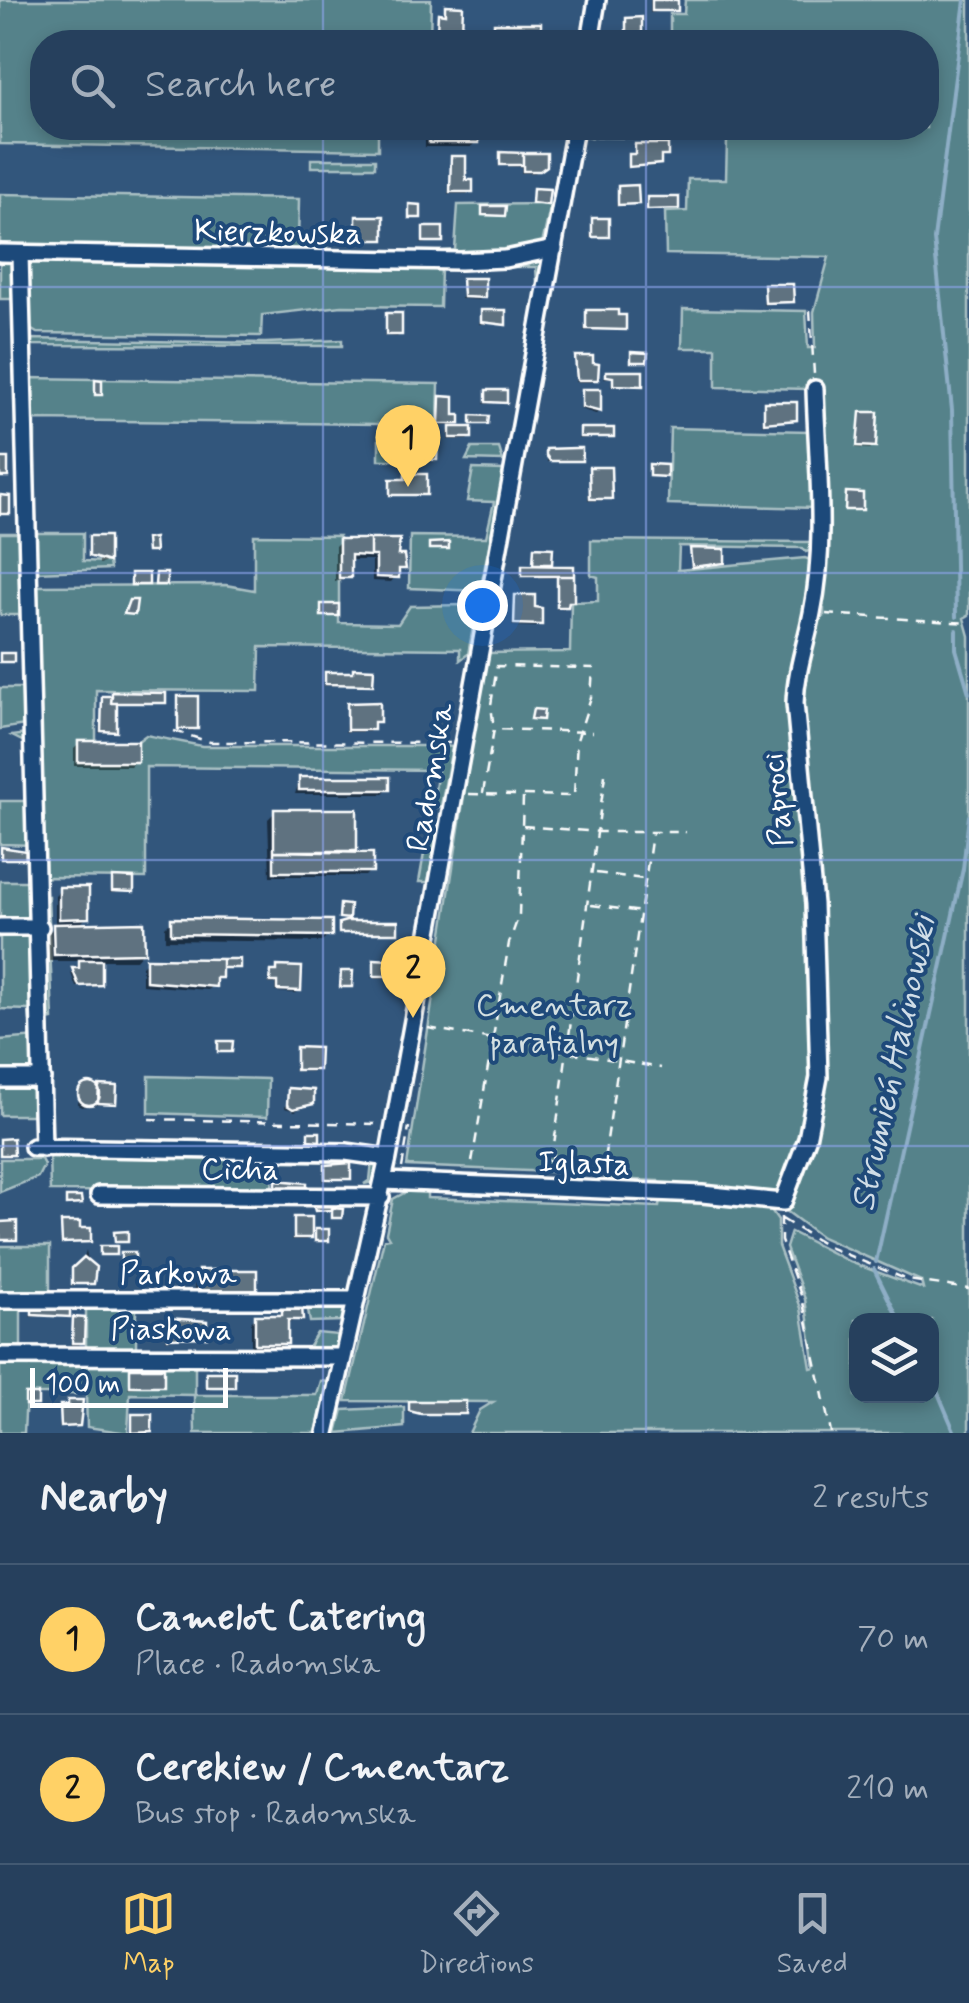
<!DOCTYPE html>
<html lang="en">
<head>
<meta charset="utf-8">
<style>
	:root { --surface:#26405d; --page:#324b66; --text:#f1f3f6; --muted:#a4afbc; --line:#425972; --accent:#ffd166 }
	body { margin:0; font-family:Mynerve,sans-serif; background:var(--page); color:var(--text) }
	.controls { position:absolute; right:30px; bottom:30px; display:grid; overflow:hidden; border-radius:20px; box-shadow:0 5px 15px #0003 }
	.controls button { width:90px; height:90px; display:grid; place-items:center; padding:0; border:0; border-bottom:2px solid var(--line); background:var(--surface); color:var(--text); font:50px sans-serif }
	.scale { position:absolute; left:30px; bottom:25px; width:198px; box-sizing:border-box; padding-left:10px; border:5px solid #fff; border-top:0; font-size:28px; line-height:35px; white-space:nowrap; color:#fff; -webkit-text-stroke:8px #1f4a7a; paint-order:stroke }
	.you { position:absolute; left:482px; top:605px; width:35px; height:35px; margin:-25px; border:8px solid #fff; border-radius:50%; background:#1a73e8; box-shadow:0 0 0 15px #1a73e833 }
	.badge { display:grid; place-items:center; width:65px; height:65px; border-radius:50%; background:var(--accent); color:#111; font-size:32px; font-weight:700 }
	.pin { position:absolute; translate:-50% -82px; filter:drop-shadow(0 2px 5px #0008) }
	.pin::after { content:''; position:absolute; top:52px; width:35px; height:30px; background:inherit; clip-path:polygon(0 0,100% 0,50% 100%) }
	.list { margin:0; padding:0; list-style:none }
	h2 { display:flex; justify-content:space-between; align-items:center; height:130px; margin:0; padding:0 40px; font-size:42px }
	h2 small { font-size:32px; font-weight:400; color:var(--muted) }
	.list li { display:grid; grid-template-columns:65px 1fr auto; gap:30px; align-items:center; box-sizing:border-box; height:150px; padding:0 40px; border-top:2px solid var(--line) }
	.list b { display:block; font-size:38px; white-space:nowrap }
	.list p { margin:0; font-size:32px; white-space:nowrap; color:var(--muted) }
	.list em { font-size:32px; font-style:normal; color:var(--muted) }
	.icon { flex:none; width:55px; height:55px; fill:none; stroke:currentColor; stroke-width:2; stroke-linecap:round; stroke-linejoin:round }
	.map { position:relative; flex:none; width:969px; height:1433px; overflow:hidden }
	.search { position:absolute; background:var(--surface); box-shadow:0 5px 15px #0003; left:30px; right:30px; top:30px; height:110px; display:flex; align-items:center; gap:25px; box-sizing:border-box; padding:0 35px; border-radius:40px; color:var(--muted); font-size:38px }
	.sheet { height:430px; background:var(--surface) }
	nav { display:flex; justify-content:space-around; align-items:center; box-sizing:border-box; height:140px; border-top:2px solid var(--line); background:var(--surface); font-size:28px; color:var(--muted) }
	nav a { display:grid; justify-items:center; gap:5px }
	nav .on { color:var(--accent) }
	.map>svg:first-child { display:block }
</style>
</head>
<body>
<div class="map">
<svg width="969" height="1433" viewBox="0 0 969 1433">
	<rect width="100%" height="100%" fill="#32567c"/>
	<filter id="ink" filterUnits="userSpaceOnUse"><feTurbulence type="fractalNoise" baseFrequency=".01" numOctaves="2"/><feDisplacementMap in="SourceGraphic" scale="20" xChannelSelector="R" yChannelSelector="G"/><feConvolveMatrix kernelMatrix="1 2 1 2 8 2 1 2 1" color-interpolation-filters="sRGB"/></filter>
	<g filter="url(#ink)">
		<path fill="#54828a" stroke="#aac0c4" stroke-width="2.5" fill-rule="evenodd" d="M0,0H431L430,42H42V128H378V150L0,144Z
			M685,0H969V615L964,618L969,636V1433H469L480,1410L493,1402L346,1401L384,1239L389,1238L386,1233L393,1199L404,1193V1187L427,1188V1198L659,1207L660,1197L767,1204L778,1220V1246L801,1308L811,1368L815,1367L805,1299L786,1248L791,1232L850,1262L923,1289L921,1281L821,1237L785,1210L822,1101L824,1090L817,1072L812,1108L784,1186L777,1192L659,1188L658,1181L605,1179L604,1174L407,1166L486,653L570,652L571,602L598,601V577L591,575V540L814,542V549L806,552L802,548L679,546L678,570L805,558L813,561L816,621L824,616V609H816L815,508L668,504L670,428L810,431L809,389L716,387V348H682L683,309L806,311L808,348H815L814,312L829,257L666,254L665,212L687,211L688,179H726L727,140L715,139L716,128H926V42H670V14H684ZM856,1320H932V1396H856Z
			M588,128H679L678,139L587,137Z
			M311,159H375V167H311Z
			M0,194L299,199L298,244H328V249L355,250L356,254L0,248Z
			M551,204L542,244L512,252L418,253L455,250L458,205Z
			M0,257L14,263V299H0Z
			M36,259L533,261H541L537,283L536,267H441L440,307L342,306L262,315L261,336L37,333L27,327L24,270Z
			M26,339L265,343L342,340V346L26,345Z
			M26,378L439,384L438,424H406L405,460H379V424L35,420V533H83V561L109,562L110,569L36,572L32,571Z
			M472,448H499L503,461L466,460Z
			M473,469L504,470L480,591L409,588L410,536L486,537L494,502L467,501Z
			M0,533H23L22,615H0Z
			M254,535L339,536V623L398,624L410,606L465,605L476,611L468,654L460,660V649L260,647L259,691L96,690V741H78V762H137L138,741L146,735L202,746H446L452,747L441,806L432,809L438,770L146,767V878L48,877L43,882L35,586L226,585L254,590Z
			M0,688H24L25,725L0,729Z
			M26,734L31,740L35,845L0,844V801H28L26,743L12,736Z
			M429,825L438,829L428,882H419Z
			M0,881H30L33,920L0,923Z
			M48,896L53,1019L48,1020L43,897Z
			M0,932H31L37,1019L30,1020L29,1010L0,1009Z
			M37,1037L38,1072H0V1040Z
			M149,1076L268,1079L267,1117L149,1113Z
			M0,1084L37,1085V1115H0Z
			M49,1151L272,1154L378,1161L374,1182L364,1184L370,1180L372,1162L273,1161L272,1192L50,1191Z
			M0,1159H41L44,1165L38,1177L0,1192Z
			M0,1246H50V1295H0Z
			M0,1304H21V1349H0Z
			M86,1304H136V1348L86,1350Z
			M307,1304H347L342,1321L310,1322Z
			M317,1333L338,1335L334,1351L204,1348H308Z
			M195,1359V1395H317L321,1381L328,1382L316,1433H195L194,1395L130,1394L128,1433L87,1427L86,1394H26L24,1433H0V1361Z
			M404,1407V1427L337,1433L343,1410Z"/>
		<path fill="#0007" d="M650,0H677L675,10L650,13Z
			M446,8L460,30L457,33L436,32V19Z
			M495,26L538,39L490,42Z
			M425,128H476V142L471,147H425Z
			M636,147L665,155L655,166L627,168Z
			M501,155L544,165L535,173H521V167L498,166Z
			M452,158L470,191L467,194H448Z
			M619,189L636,203L616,206Z
			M648,199L677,208L645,211Z
			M357,218L381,239L354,242Z
			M593,220L607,236L604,238H590Z
			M424,230L441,241L421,244Z
			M463,280L482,297L479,300L461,299Z
			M766,287L791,301L763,305Z
			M587,312L623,329L584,331Z
			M482,313L504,324H479Z
			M387,315L400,334L397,337L384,336Z
			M576,358L596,379L593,382H575Z
			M607,373L640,384L611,387L612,378H604Z
			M583,391L599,411L596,414L580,409Z
			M487,392L505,402L484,404Z
			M441,399L457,423L451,430L470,437L467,440H448V432L454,426H437Z
			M765,405L795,419L762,425Z
			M861,414L873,446L870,449L856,448Z
			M581,430L611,436L578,439Z
			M418,441L435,459L432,461H414Z
			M547,452L580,460L547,462Z
			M590,469L609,498L606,500L588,501Z
			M391,481L425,494L388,496Z
			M90,538L107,561L104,563L99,564V558H88Z
			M340,541L395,557L403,568L391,582L372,581V560H348V577L335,582V546Z
			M535,549L550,550V568H571V601L563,609H556V578L521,577L523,568H532Z
			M691,551L723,562L690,568Z
			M516,597L539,624L536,627L512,626Z
			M326,674L371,684L323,686Z
			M103,698L164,702L114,704V731L99,733Z
			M180,699L196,728L193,731L177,730Z
			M348,705L378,721L369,732H345Z
			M79,744L135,761L130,766H74V749Z
			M300,779L388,789L383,794H295Z
			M275,812L355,850L350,855L370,871L365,876H270L268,819Z
			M113,880L131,891L110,893Z
			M60,890L87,917L78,926L143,952L136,960H99L96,987H76L71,973L82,961H47V934L55,926V895Z
			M172,920L329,935L322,942L165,940V927Z
			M340,925L395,932L337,934Z
			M147,961L220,968V977L208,990L142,985V966Z
			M375,962L387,975L384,978H372Z
			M278,968L298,990L295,993L275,992V984H268L269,977Z
			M297,1050L317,1069L314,1072L294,1071Z
			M81,1086L114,1088L113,1103L81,1107L78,1104Z
			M289,1090L312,1103L295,1111L285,1108Z
			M326,1168L349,1178L323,1181Z
			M295,1219L310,1237L307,1240H292Z
			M62,1224L88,1241L60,1244Z
			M86,1250L92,1283L71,1286L73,1267L82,1264Z
			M200,1272H255L195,1299L194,1277Z
			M33,1309L67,1316L30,1317Z
			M283,1309L300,1319L285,1324V1343L280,1348H251V1322L256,1317H278Z
			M74,1320L82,1342L79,1345H70Z
			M169,1320L204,1335L166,1340Z
			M131,1371L162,1385L128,1388Z
			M207,1375L233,1386L204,1389Z
			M410,1404L463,1413H407Z
			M62,1407L77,1425L74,1428H59Z"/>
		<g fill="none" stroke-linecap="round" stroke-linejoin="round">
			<path stroke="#8eaec6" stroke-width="4" d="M956,617L952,410L934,239L965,0
				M956,630V649L969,693
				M876,1262L963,869L969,816
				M874,1269L899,1320
				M932,1379L955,1433"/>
		</g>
		<path fill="#5e7280" stroke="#fff" stroke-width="2.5" d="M652,0H678V11H652Z
			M445,5L463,6L462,31L437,30L438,13L445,14Z
			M642,17V36H626V18Z
			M494,23H541V40H494Z
			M429,128H479V143H429Z
			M635,144H668V156H661V164L629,167V154H635Z
			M500,152L523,153V165H500Z
			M523,153H547V166L540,171H523Z
			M451,156H466V180H473V192H450Z
			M638,185L639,204L618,205V186Z
			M533,188L550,189L548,205L532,203Z
			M647,197H679V209L647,210Z
			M409,204L421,205V218H409Z
			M482,206H506L505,216L482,215Z
			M356,216H384V240H356Z
			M592,218H609V237H592Z
			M423,227H443V242H423Z
			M462,278H485V298L463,297Z
			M764,284H793L794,302L765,303Z
			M481,310H506V325L481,322Z
			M586,310H618V315H626V330L586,329Z
			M386,313H402V335H386Z
			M631,352L648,353L647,362H631Z
			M575,356H593V363L599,364L598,380H577Z
			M606,371H643V386L613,385V377L606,376Z
			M95,379L102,380V395H95Z
			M582,389H601V412L582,407Z
			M486,390H507V403L486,402Z
			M440,396L454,397V415H460V424H439Z
			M764,402H797V420L764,423Z
			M860,412H878L876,447L857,446Z
			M471,415L489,416L488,424H471Z
			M450,427H472V438H450Z
			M580,428H614V437H580Z
			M417,439H438L437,460L416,459Z
			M576,448H582V461H550L546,455V449Z
			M0,458H8V477H0Z
			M649,464L667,465V477L649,476Z
			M589,467H611L612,499H590Z
			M405,474H427V495H390V479H405Z
			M846,492L863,493V510H845Z
			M0,495L10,496V514H0Z
			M89,536H109V562L89,556Z
			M154,538L155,552H147L146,539Z
			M339,539H370V556L351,555V578H339Z
			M370,539H400L398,555H404L406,569H399V578L376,577V556H370Z
			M449,542V549H429V543Z
			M534,547L553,548L552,564H533Z
			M690,548L725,549V563L692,567Z
			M522,565L574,566V576H522Z
			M131,573H149V585H131Z
			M156,573H167V585H155Z
			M557,576H574V602H569L568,607H557Z
			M515,595H535V607L542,608V625L514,624Z
			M129,600H137L135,615L124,614Z
			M321,604H339V616H321Z
			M0,653H14V662H0Z
			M353,668L374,669L373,685L325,684V672H353Z
			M112,692L166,693V703H111Z
			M102,696H112L111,703H117V732L101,731Z
			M178,696H198V729H178Z
			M380,702V722H374V730H347V703Z
			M533,709L544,710L543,720L531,719Z
			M78,741H138V762H78Z
			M299,777H390V790H299Z
			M274,809H357V851H274Z
			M1,847L26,851V859H1Z
			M274,851L373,853V872H274Z
			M112,877L134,878V892L112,891Z
			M59,887H89V918L59,919Z
			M340,904L350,905L349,919L339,918Z
			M171,918L332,920V936L171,934Z
			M346,921H398V933H339V923Z
			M144,922L145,953L54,955L53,924Z
			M146,958L222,959V978H216V987L146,981Z
			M222,959H240V968H222Z
			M374,959L390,960V976H374Z
			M79,960H102V985L79,986L72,968H79Z
			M277,966L302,967L301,991L277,990V982H270L271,971H277Z
			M341,971H353L352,987H340Z
			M218,1041H233L232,1052H218Z
			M296,1047L320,1048L319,1070H296Z
			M78 1094a11 11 0 1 1 22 0a11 11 0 1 1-22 0Z
			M99,1085L117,1086L116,1104L98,1103Z
			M288,1088L314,1090V1104L293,1109L287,1105Z
			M308,1132H320V1141L308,1140Z
			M13,1138L14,1155H0V1139Z
			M351,1163V1179H325V1165Z
			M276,1180L307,1183V1192H276Z
			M66,1197H81L82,1204L66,1205Z
			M313,1204H332V1210L315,1211Z
			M332,1208L343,1209L342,1218H332Z
			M294,1217H312V1238H294Z
			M17,1221V1240H0V1222Z
			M61,1222H80V1228H91V1242L62,1243Z
			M315,1229H329V1241H315Z
			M128,1231V1242H115L114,1232Z
			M100,1246H117V1255H100Z
			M121,1252H135V1265H121Z
			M84,1257L96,1267L94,1284H72V1268Z
			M198,1270H257V1294L199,1295Z
			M282,1306H302L303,1320H288V1344H255V1315H282Z
			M32,1307H70V1317L32,1315Z
			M73,1317L85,1318L84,1343H72Z
			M168,1318L207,1321V1337L168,1338Z
			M130,1368H164V1386H130Z
			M206,1372H235V1387H206Z
			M25,1394H38V1405H25Z
			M68,1400H83L80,1426L61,1427L60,1405H68Z
			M409,1401H466V1414H421L409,1411Z
			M132,1414H152V1432L132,1433Z"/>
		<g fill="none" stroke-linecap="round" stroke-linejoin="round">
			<g stroke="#fff" stroke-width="22">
				<path id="minor" d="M590,42L597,0
					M0,253L460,261L505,259L554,249
					M20,254L43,1148
					M0,927H40
					M0,1079H42
					M33,1147L346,1152L388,1158
					M384,1181L702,1194L783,1202L807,1139L819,1077L814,904L795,703C796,671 806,644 812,613C827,541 817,462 815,389
					M99,1195L381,1197
					M0,1300H356
					M0,1356L343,1357
					M326,1433L388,1158L575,128"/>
			</g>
			<path stroke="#fff" stroke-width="2.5" stroke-dasharray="10 8" stroke-linecap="butt" d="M810,310L814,374
				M826,614L969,623
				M174,731L210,742L450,743
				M483,793L494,729L592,732
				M469,794L574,796L577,740L591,697L593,668L497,666L491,705L494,729
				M523,826L600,832H686
				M596,873L643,879
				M591,905L642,912
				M428,1028L661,1068
				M149,1119L378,1124
				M552,1159L605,775
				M544,1160L601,1165
				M472,1162L509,943L519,915L523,798
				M402,1168L409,1127
				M602,1174L652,834
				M781,1217V1241L802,1298L831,1433
				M782,1219L828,1247L908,1280L969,1289"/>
			<use href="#minor" stroke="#1f4a7a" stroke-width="15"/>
		</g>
	</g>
	<path fill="none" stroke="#8ea6ec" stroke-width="2.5" stroke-opacity="0.55" d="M323,0V42M646,0V42M323,128V1433M646,128V1433M0,287H969M0,573H969M0,860H969M0,1146H969"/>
	<g text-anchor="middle" stroke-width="8" stroke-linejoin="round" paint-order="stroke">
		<g font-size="32" fill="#fff" stroke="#1f4a7a">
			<text transform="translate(278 231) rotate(1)" y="11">Kierzkowska</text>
			<text transform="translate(429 777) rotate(-80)" y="11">Radomska</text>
			<text transform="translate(776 800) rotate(-96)" y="11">Paproci</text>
			<text transform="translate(584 1162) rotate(2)" y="11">Iglasta</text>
			<text x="240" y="1179">Cicha</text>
			<text x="178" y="1283">Parkowa</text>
			<text x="171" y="1339">Piaskowa</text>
		</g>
		<g font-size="32" fill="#d4e0e2" stroke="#1f4a7a">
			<text x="554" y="1015">Cmentarz<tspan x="554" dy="37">parafialny</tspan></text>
		</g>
		<g font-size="35" font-style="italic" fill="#d0dde7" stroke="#1f4a7a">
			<text transform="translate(892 1063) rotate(-78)" y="12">Strumień Halinowski</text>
		</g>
	</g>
</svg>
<div class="controls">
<button><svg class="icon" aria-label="layers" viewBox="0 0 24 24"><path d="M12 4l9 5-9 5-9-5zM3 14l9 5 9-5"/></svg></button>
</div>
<div class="scale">100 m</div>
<div class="you"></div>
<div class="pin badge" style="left:408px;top:487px">1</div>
<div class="pin badge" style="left:413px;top:1018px">2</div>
<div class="search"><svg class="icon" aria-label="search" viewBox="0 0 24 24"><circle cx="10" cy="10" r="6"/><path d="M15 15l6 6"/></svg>Search here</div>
</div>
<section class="sheet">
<h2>Nearby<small>2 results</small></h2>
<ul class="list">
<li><span class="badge">1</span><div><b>Camelot Catering</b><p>Place · Radomska</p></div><em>70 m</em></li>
<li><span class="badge">2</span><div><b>Cerekiew / Cmentarz</b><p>Bus stop · Radomska</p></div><em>210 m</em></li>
</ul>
</section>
<nav>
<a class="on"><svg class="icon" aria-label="map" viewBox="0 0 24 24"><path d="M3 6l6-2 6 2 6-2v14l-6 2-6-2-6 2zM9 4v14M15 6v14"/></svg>Map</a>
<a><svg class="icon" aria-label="directions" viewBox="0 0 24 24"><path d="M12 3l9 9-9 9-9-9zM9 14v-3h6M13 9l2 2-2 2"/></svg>Directions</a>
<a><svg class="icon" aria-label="saved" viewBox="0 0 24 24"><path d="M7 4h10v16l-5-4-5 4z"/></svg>Saved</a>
</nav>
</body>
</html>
